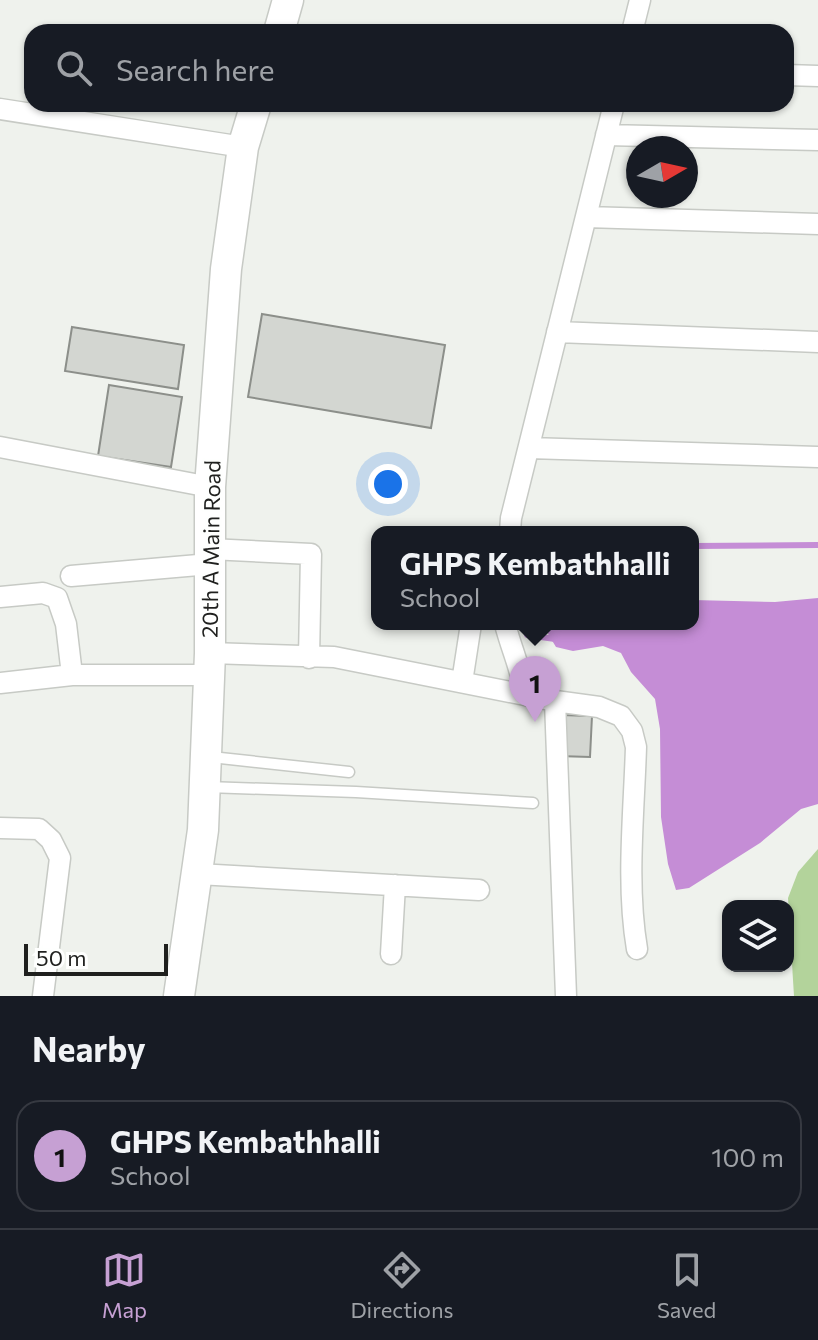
<!DOCTYPE html>
<html lang="en">
<head>
<meta charset="utf-8">
<style>
	:root { --surface:#171b24; --page:#242831; --text:#f1f3f6; --muted:#9ea1a6; --line:#363941; --accent:#c6a0d3 }
	body { margin:0; font-family:Commissioner,sans-serif; background:var(--page); color:var(--text) }
	.controls { position:absolute; right:24px; bottom:24px; display:grid; overflow:hidden; border-radius:16px; box-shadow:0 2px 6px #0004 }
	.controls button { width:72px; height:72px; display:grid; place-items:center; padding:0; border:0; border-bottom:2px solid var(--line); background:var(--surface); color:var(--text); font:40px sans-serif }
	.compass { position:absolute; left:626px; top:136px; width:72px; height:72px; border-radius:50%; background:var(--surface); box-shadow:0 2px 6px #0004; rotate:81deg }
	.scale { position:absolute; left:24px; bottom:20px; width:144px; box-sizing:border-box; padding-left:8px; border:4px solid #1f201e; border-top:0; font-size:22px; line-height:28px; white-space:nowrap; color:#1f201e; -webkit-text-stroke:6px #fefffe; paint-order:stroke }
	.you { position:absolute; left:388px; top:484px; width:28px; height:28px; margin:-20px; border:6px solid #fff; border-radius:50%; background:#1a73e8; box-shadow:0 0 0 12px #1a73e833 }
	.badge { display:grid; place-items:center; width:52px; height:52px; border-radius:50%; background:var(--accent); color:#111; font-size:26px; font-weight:700 }
	.pin { position:absolute; translate:-50% -66px; filter:drop-shadow(0 2px 4px #0008) }
	.pin::after { content:''; position:absolute; top:42px; width:28px; height:24px; background:inherit; clip-path:polygon(0 0,100% 0,50% 100%) }
	.popup { position:absolute; left:371px; top:526px; width:328px; height:104px; box-sizing:border-box; display:grid; place-content:center; border-radius:16px; background:var(--surface); filter:drop-shadow(0 2px 6px #0005); font-size:26px; white-space:nowrap; color:var(--muted) }
	.popup b { font-size:30px; color:var(--text) }
	.popup::after { content:''; position:absolute; left:50%; top:100%; margin-left:-16px; border:16px solid transparent; border-top-color:var(--surface) }
	.list { margin:0; padding:0; list-style:none }
	h2 { display:flex; justify-content:space-between; align-items:center; height:104px; margin:0; padding:0 32px; font-size:34px }
	h2 small { font-size:26px; font-weight:400; color:var(--muted) }
	.list li { display:grid; grid-template-columns:52px 1fr auto; gap:24px; align-items:center; box-sizing:border-box; height:112px; margin:0 16px 16px; padding:0 16px; border:2px solid var(--line); border-radius:24px }
	.list b { display:block; font-size:30px; white-space:nowrap }
	.list p { margin:0; font-size:26px; white-space:nowrap; color:var(--muted) }
	.list em { font-size:26px; font-style:normal; color:var(--muted) }
	.icon { flex:none; width:44px; height:44px; fill:none; stroke:currentColor; stroke-width:2; stroke-linecap:round; stroke-linejoin:round }
	.map { position:relative; flex:none; width:818px; height:996px; overflow:hidden }
	.search { position:absolute; background:var(--surface); box-shadow:0 2px 6px #0004; left:24px; right:24px; top:24px; height:88px; display:flex; align-items:center; gap:20px; box-sizing:border-box; padding:0 28px; border-radius:24px; color:var(--muted); font-size:30px }
	.sheet { height:232px; background:var(--surface) }
	nav { display:flex; justify-content:space-around; align-items:center; box-sizing:border-box; height:112px; border-top:2px solid var(--line); background:var(--surface); font-size:22px; color:var(--muted) }
	nav a { display:grid; justify-items:center; gap:4px }
	nav .on { color:var(--accent) }
	.map>svg:first-child { display:block }
</style>
</head>
<body>
<div class="map">
<svg width="818" height="996" viewBox="0 0 818 996">
	<rect width="100%" height="100%" fill="#eff2ed"/>
	<path fill="#b3d39b" d="M818,849V996H794L788,898L798,872Z"/>
	<path fill="#c58dd6" d="M818,598V804L801,809L760,843L689,888L676,890L668,864L661,817L660,729L655,699L631,672L621,653L603,646L573,651L556,647L542,624H693V600L775,602Z"/>
	<g fill="none" stroke-linecap="round" stroke-linejoin="round">
		<path stroke="#c58dd6" stroke-width="6" d="M693,546L818,545
			M524,624L527,635L555,639"/>
	</g>
	<path fill="#d3d6d1" stroke="#8c8f8a" stroke-width="2" d="M262,314L445,345L431,428L248,397Z
		M72,327L184,345L178,389L65,371Z
		M109,385L182,397L171,467L98,456Z
		M560,715L592,716L590,757L558,756Z"/>
	<g fill="none" stroke-linecap="round" stroke-linejoin="round">
		<g stroke="#c7cac5" stroke-width="13">
			<path id="lane" d="M211,757L349,772
				M207,787L356,792L533,803"/>
		</g>
		<g stroke="#c7cac5" stroke-width="23">
			<path id="street" d="M632,32L640,0
				M786,75L818,76
				M0,109L243,147
				M606,135L818,140
				M586,217L818,224
				M557,332L818,342
				M0,447L210,487
				M529,448L818,457
				M510,532L511,518L614,104
				M210,549L311,554L309,658
				M71,576L210,564
				M0,597L43,593L57,598L66,624L72,675
				M505,624C511,648 521,669 525,694
				M210,653L334,657L555,701L599,707L621,716L632,731L636,747C634,813 626,884 637,949
				M462,682L471,624
				M0,683L72,675H208
				M555,701L566,996
				M0,828L39,829L51,840L60,858L43,996
				M198,874L479,890
				M391,954L395,885"/>
		</g>
		<g stroke="#c7cac5" stroke-width="33">
			<path id="secondary" d="M279,32L288,0
				M179,996L203,830L210,653V487L226,269L243,147L256,104"/>
		</g>
		<use href="#lane" stroke="#fff" stroke-width="10"/>
		<use href="#street" stroke="#fff" stroke-width="20"/>
		<use href="#secondary" stroke="#fff" stroke-width="30"/>
	</g>
	<g text-anchor="middle" stroke-width="6" stroke-linejoin="round" paint-order="stroke">
		<g font-size="22" fill="#1f201e" stroke="#fefffe">
			<text transform="translate(211 549) rotate(-89)" y="8">20th A Main Road</text>
		</g>
	</g>
</svg>
<div class="controls">
<button><svg class="icon" aria-label="layers" viewBox="0 0 24 24"><path d="M12 4l9 5-9 5-9-5zM3 14l9 5 9-5"/></svg></button>
</div>
<svg class="compass" viewBox="-18 -18 36 36"><path d="M0-13l5 13h-10z" fill="#e53935"/><path d="M0 13l5-13h-10z" fill="#9ea1a6"/></svg>
<div class="scale">50 m</div>
<div class="you"></div>
<div class="pin badge" style="left:535px;top:722px">1</div>
<div class="popup"><b>GHPS Kembathhalli</b>School</div>
<div class="search"><svg class="icon" aria-label="search" viewBox="0 0 24 24"><circle cx="10" cy="10" r="6"/><path d="M15 15l6 6"/></svg>Search here</div>
</div>
<section class="sheet">
<h2>Nearby<small></small></h2>
<ul class="list">
<li><span class="badge">1</span><div><b>GHPS Kembathhalli</b><p>School</p></div><em>100 m</em></li>
</ul>
</section>
<nav>
<a class="on"><svg class="icon" aria-label="map" viewBox="0 0 24 24"><path d="M3 6l6-2 6 2 6-2v14l-6 2-6-2-6 2zM9 4v14M15 6v14"/></svg>Map</a>
<a><svg class="icon" aria-label="directions" viewBox="0 0 24 24"><path d="M12 3l9 9-9 9-9-9zM9 14v-3h6M13 9l2 2-2 2"/></svg>Directions</a>
<a><svg class="icon" aria-label="saved" viewBox="0 0 24 24"><path d="M7 4h10v16l-5-4-5 4z"/></svg>Saved</a>
</nav>
</body>
</html>
